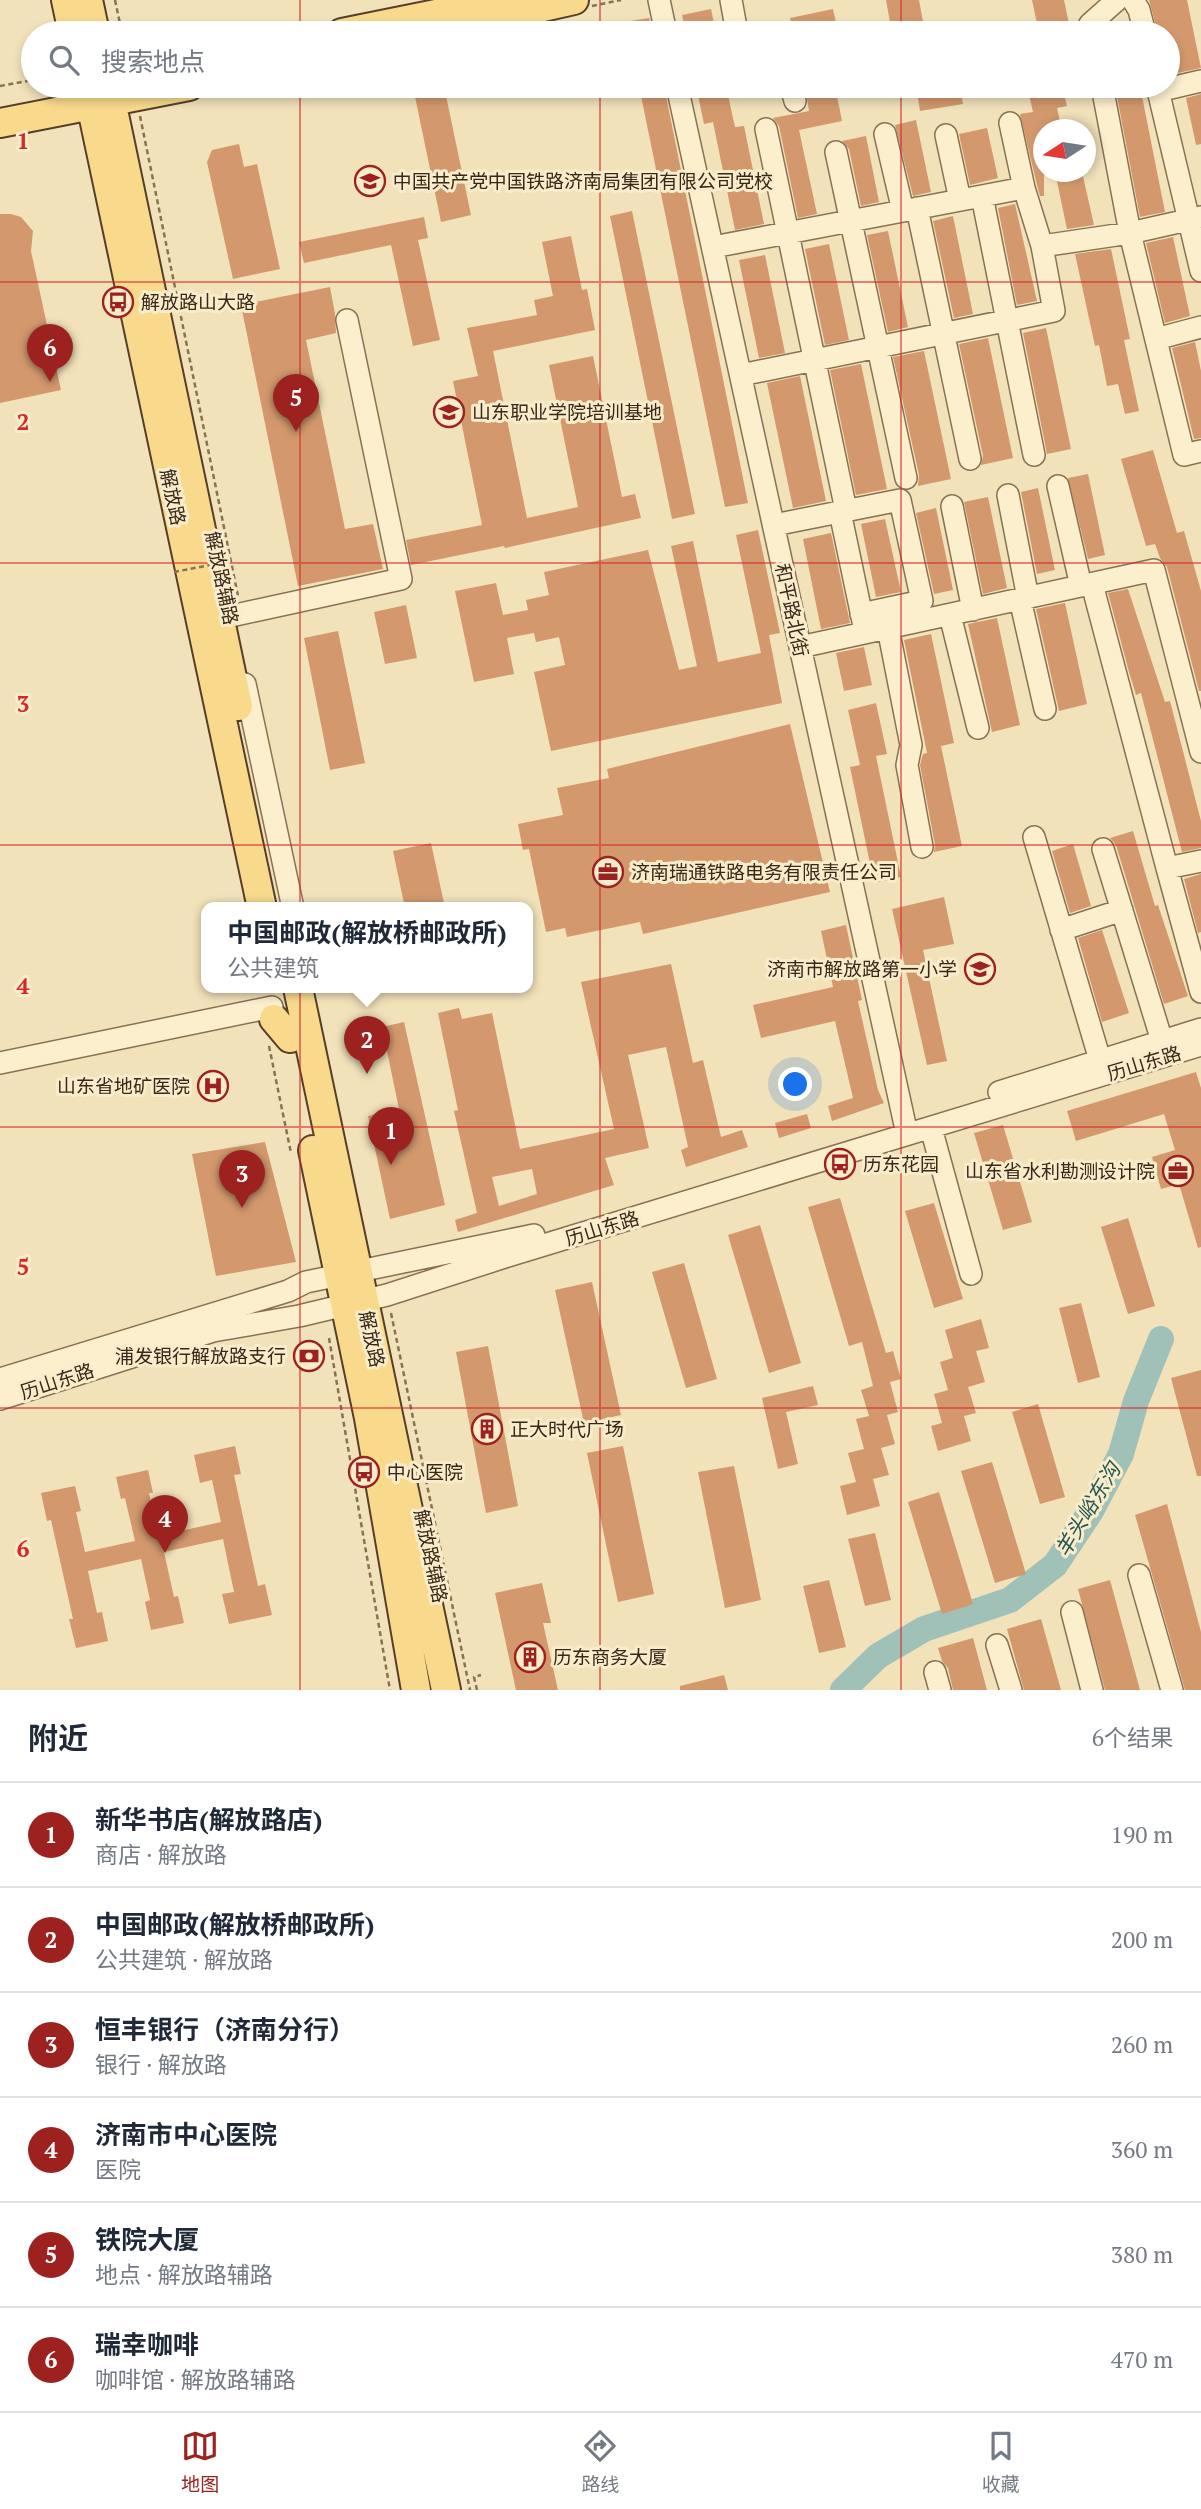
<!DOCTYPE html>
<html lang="zh">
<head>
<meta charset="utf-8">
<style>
	:root { --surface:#fff; --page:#f6f6f7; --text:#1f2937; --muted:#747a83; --line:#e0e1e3; --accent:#9d211f }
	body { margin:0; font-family:"PT Serif","Noto Sans SC",serif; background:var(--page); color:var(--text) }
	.compass { position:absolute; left:1033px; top:119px; width:63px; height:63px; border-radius:50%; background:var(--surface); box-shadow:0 4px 10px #0003; rotate:258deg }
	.you { position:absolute; left:796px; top:1085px; width:24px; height:24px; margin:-18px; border:5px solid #fff; border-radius:50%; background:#1a73e8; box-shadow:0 0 0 10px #1a73e833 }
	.badge { display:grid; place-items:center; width:46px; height:46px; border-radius:50%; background:var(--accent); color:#fff; font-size:23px; font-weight:700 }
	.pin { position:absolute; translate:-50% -58px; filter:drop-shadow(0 2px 4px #0008) }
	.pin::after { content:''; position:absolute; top:37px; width:24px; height:21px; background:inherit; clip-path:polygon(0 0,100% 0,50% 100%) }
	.popup { position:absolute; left:201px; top:902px; width:332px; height:91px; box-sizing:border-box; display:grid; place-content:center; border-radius:14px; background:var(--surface); filter:drop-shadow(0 2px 5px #0005); font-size:23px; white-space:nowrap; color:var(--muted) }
	.popup b { font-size:26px; color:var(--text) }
	.popup::after { content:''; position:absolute; left:50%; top:100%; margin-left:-14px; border:14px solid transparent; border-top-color:var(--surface) }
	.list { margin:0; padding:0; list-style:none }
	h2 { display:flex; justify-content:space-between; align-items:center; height:91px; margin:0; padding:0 28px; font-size:30px }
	h2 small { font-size:23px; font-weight:400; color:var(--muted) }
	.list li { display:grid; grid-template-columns:46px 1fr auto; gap:21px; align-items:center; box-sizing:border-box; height:105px; padding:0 28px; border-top:2px solid var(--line) }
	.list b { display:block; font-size:26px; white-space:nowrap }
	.list p { margin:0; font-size:23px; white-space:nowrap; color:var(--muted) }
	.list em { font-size:23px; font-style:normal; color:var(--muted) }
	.icon { flex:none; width:38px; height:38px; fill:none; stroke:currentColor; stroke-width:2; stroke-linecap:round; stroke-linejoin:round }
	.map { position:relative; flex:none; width:1201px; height:1690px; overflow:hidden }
	.search { position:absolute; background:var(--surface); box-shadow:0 4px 10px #0003; left:21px; right:21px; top:21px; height:77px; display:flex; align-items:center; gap:18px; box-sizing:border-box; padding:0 24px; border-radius:38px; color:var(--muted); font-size:26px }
	.sheet { height:721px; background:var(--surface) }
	nav { display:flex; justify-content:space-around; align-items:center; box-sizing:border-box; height:98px; border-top:2px solid var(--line); background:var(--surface); font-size:19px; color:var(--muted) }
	nav a { display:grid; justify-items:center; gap:4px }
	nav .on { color:var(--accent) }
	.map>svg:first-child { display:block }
</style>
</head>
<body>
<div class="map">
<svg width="1201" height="1690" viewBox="0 0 1201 1690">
	<rect width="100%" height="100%" fill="#f1e2ba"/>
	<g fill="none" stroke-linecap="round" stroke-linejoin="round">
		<path stroke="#9fc1b8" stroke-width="26" d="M843,1690L878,1656L924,1629L1010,1600L1055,1565L1091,1511L1121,1454L1136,1401L1161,1339"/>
	</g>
	<path fill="#d3996d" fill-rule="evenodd" d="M886,0H919L925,33H892Z
		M1032,0H1064L1071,33H1039Z
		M1149,0H1187L1201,68L1168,75V33H1158Z
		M711,9L716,33H686L682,15Z
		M833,9L837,27L824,30L825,33H793L790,18Z
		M649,18L653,33H628L625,22Z
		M419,86H444L471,215L441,222L413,87Z
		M639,86H664L748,503L725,507Z
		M696,86H726L735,127L744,126L764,224L735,230L713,122L704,124Z
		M805,86H835L842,121L799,130L817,214L798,218L779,126L773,118L809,111Z
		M916,86H960L963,104L920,111Z
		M1027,86H1062L1067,106L1057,108L1062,130H1044V196H1040L1037,185L1020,114L1033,112Z
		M1115,86H1140L1165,212L1140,217Z
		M1201,94V144L1196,145L1186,98Z
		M916,120L931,192L913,196L895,125Z
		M987,128L998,178L970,185L959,134Z
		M866,136L879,202L861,206L849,149L842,141Z
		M239,144L244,167L257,164L280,269L233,279L207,162L212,150Z
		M1055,172H1082L1094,225L1067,229Z
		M1015,204L1037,301L1017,305L998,208Z
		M632,211L695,514L672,519L610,216Z
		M0,214H11L21,217L33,231L31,251L61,390L0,403Z
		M953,216L973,314L954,318L933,221Z
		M424,217L428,238L418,240L440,340L413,346L391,245L304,263L299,242Z
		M888,231L908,327L888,332L867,235Z
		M571,236L582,290L587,289L595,330L493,351L527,518L578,507L549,365L593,356L622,497L635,494L641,518L505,548L504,546L411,565L406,540L482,525L453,381L478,376L467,328L537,315L534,300L553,296L542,242Z
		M1173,237L1190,316L1165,323L1146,243Z
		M829,244L849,340L825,345L805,249Z
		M1111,249L1130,339L1124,340L1139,411L1125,414L1118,384L1107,386L1099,345L1095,346L1075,254Z
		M765,255L785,353L759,358L739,260Z
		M330,287L335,314L336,333L306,340L345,529L373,524L383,569L298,586L241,305Z
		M1046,328L1071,449L1047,454L1023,333Z
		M988,338L1013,458L981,465L983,456L959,344Z
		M1195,342L1201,371V438L1194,439L1172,348Z
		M924,351L951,479L918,486L919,475L893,357Z
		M861,364L887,489L856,495L830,370Z
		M800,376L826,501L793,508L767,383Z
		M1153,450L1177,533L1184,531L1201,591V691H1199L1167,567L1160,558L1155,544L1146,546L1121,459Z
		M1088,474L1105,555L1088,559L1068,478Z
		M1038,488L1055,570L1037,574L1021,492Z
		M988,497L1007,588L983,594L964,502Z
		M936,508L953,590L934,594L916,513Z
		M885,519L901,592L876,597L861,524Z
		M758,530L780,633L769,635L782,703L551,751L534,672L565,665L559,637L536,642L534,633L507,638L514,674L474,682L455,591L496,583L503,615L528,610L526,600L549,595L544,572L648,550L679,670L697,666L671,546L693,541L718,662L761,653L736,535Z
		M831,533L850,623L821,629L803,539Z
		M1128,589L1165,702L1170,701L1201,821V848L1182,852L1141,693L1136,695L1129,672L1108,593Z
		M1065,603L1087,704L1059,711L1036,609Z
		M406,605L417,658L385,664L374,612Z
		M997,618L1020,725L992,732L968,624Z
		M338,631L365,763L330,770L304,638Z
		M931,634L954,743L941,746L962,846L934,852L935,845L920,765L923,754L927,753L904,640Z
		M864,647L872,685L844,691L836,653Z
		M876,703L887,754L876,756L901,877L874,883L850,767L860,765L848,710Z
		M790,724L830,892L643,934L640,922L567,937L565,928L546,932L529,849L523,850L518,824L563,815L557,788L609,778L607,769Z
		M1133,831L1155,906L1158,905L1188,996L1164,1004L1116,845L1110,838Z
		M431,843L445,908H405L393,851Z
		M1073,844L1091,906L1070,913L1052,851Z
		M1201,874V932L1198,933L1184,879Z
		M944,897L954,944L923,950L947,1061L927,1065L892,909Z
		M846,925L862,1000L858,1001L878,1090L884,1103L832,1121L828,1106L853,1098L835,1021L761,1038L753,1005L833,987L821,931Z
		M1102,930L1129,1013L1102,1022L1078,938Z
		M671,964L693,1063L703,1060L721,1137L742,1130L748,1147L686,1167L681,1150L688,1147L666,1047L628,1055L649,1148L605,1158L614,1185L458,1232L455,1220L477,1213L454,1111L458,1110L438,1013L459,1008L462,1019L492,1013L520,1149L614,1129L581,982ZM532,1169L537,1194L499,1206L492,1177Z
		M404,1022L445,1205L390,1219L368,1116L399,1109L382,1027Z
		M1196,1072L1201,1088V1247L1198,1248L1179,1184L1161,1189L1152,1157L1175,1150L1164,1114L1076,1141L1067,1111Z
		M807,1114L811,1128L779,1138L775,1123Z
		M1003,1125L1032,1222L1003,1230L974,1133Z
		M265,1142L296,1262L216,1276L192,1154Z
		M840,1198L886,1353L893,1351L901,1379L890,1382L898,1412L887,1415L895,1444L881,1448L889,1475L873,1479L880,1506L847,1515L840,1486L856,1482L848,1453L864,1449L856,1419L869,1416L861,1390L873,1386L862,1342L849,1346L808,1207Z
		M934,1203L963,1299L934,1308L905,1211Z
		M1128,1218L1155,1306L1128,1314L1101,1227Z
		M760,1225L801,1363L769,1373L728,1235Z
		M684,1263L717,1379L686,1388L652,1272Z
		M592,1282L621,1415L584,1423L555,1290Z
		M1081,1303L1100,1377L1078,1383L1059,1308Z
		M981,1319L989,1348L976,1351L985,1382L968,1387L976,1413L964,1416L971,1441L938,1451L931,1426L942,1423L934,1394L948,1390L940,1362L953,1358L945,1330Z
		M488,1346L518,1506L486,1513L456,1352Z
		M1201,1370V1476H1197L1171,1378Z
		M813,1386L818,1405L786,1412L798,1464L778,1469L762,1398Z
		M1038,1404L1065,1497L1040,1504L1012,1412Z
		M235,1446L241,1474L234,1475L258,1586L265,1584L272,1615L229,1624L222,1594L234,1592L223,1539L164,1552L174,1597L178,1596L184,1623L151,1630L145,1602L150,1600L141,1559L88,1571L97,1613L102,1612L108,1641L76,1648L69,1619H73L51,1520L47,1521L41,1493L75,1486L81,1511L76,1512L85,1552L135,1541L125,1498L121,1499L116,1477L148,1470L153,1493H149L158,1536L221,1522L212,1480L200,1483L194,1455Z
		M623,1446L654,1594L618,1602L587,1453Z
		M992,1462L1026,1574L995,1583L961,1471Z
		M734,1466L761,1600L725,1608L698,1472Z
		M939,1492L973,1604L942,1614L908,1502Z
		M1167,1504L1201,1632V1690H1185L1135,1515Z
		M875,1533L891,1600L865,1606L848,1539Z
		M829,1580L846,1647L819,1653L803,1586Z
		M1110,1580L1140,1690H1105L1078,1589Z
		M542,1583L551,1623H543L558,1690H516L495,1593Z
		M1041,1619L1061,1690H1024L1020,1676L1007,1629Z
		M973,1638L987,1690H953L948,1668L942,1661L938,1648Z
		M724,1675L728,1690H680V1686Z"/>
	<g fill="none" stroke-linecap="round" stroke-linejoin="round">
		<g stroke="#897153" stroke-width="24">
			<path id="minor" d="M659,0L666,33
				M731,0L737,33
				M1133,0L1139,10L1145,33
				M1092,33L1090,24L1117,0
				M677,86L907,1134
				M791,86L795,101
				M1102,86L1130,233L1184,455L1201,451
				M1157,86L1201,271
				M1158,91L1201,81
				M1010,123L1024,188
				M766,129L846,510
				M885,134L903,211
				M946,135L960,200
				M836,152L906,478
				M982,196L1034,455
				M917,208L970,459
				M713,247L1024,188L1042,246
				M1156,339L1201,327
				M741,375L1054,311L1042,246L1130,233L1201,217
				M1058,486L1081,586
				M1008,495L1028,598
				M952,506L973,610
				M840,512L864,626
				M774,525L900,500L922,601L861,614
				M1092,584L1167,868
				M1020,599L1045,709
				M950,615L978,728
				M231,616L401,579L347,320
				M888,628L911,745L907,765L922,847
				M800,647L1154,570L1201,752
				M245,684L293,908
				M1034,837L1100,1060
				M1103,849L1162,1041
				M1201,861L1167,868L1201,992
				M1061,930L1122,910
				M0,1063L272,1007
				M999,1092L1201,1029
				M931,1128L971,1274
				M0,1379L288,1291L306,1282L534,1235
				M0,1399L213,1331L299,1316L387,1295L511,1255L1201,1045
				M1139,1575L1172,1690
				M1072,1612L1092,1690
				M997,1645L1011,1690
				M935,1672L940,1690"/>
		</g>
		<g stroke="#563f29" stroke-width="32">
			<path id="major" d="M66,0L73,33
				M88,0L95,33
				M486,20L574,0
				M342,33L505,0
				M85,86L91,104L262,908
				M108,86L238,706
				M0,123L189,86
				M298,988L446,1690
				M274,1019L290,1038
				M313,1150L369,1418L416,1690"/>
		</g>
		<path stroke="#897153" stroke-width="2.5" stroke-dasharray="5 3.5" stroke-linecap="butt" d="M115,0L122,33
			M592,6L621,0
			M299,33L320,29
			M0,86L33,80
			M56,86L66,87
			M209,89L223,86
			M140,116L238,596
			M269,1046L291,1153
			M391,1313L470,1690
			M329,1338L390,1690
			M477,1690L474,1677L481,1675"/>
		<use href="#minor" stroke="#fcefce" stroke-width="21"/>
		<use href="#major" stroke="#f9da8d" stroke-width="28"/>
		<path stroke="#897153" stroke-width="2.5" stroke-dasharray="5 3.5" stroke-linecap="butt" d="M174,572L226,562"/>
	</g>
	<path fill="none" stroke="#d62828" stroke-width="2" stroke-opacity="0.55" d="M300,0V33M600,0V33M901,0V33M300,86V1690M600,86V1690M901,86V1690M0,282H1201M0,563H1201M0,845H1201M0,1127H1201M0,1408H1201"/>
	<defs>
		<g id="school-ring" transform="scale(1.575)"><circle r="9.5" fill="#f8ecca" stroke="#9d211f" stroke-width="1.5"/><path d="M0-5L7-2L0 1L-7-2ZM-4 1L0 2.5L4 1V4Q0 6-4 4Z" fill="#9d211f"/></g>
		<g id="bus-ring" transform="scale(1.575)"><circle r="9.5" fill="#f8ecca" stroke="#9d211f" stroke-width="1.5"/><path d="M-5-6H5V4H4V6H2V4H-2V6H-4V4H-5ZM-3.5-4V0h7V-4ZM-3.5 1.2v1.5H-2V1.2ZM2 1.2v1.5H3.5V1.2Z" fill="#9d211f"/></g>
		<g id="university-ring" transform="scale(1.575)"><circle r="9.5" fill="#f8ecca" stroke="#9d211f" stroke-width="1.5"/><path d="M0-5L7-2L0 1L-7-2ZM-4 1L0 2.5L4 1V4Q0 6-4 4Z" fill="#9d211f"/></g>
		<g id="office-ring" transform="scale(1.575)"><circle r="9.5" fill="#f8ecca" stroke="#9d211f" stroke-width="1.5"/><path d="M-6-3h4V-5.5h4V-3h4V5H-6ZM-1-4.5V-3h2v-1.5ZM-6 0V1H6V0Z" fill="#9d211f"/></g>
		<g id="hospital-ring" transform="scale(1.575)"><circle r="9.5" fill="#f8ecca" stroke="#9d211f" stroke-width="1.5"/><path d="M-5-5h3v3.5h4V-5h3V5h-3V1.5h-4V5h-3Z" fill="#9d211f"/></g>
		<g id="bank-ring" transform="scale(1.575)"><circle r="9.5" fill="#f8ecca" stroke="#9d211f" stroke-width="1.5"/><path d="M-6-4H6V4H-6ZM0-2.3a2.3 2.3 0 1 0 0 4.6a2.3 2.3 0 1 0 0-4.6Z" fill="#9d211f"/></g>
		<g id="building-ring" transform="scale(1.575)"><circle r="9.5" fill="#f8ecca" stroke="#9d211f" stroke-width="1.5"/><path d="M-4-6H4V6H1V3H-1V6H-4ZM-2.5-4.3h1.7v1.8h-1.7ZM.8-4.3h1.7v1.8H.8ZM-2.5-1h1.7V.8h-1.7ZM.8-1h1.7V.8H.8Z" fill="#9d211f"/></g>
	</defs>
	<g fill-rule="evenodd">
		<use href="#school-ring" x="370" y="181"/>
		<use href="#bus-ring" x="118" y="302"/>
		<use href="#university-ring" x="449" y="412"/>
		<use href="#office-ring" x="608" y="872"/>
		<use href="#school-ring" x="980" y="969"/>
		<use href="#hospital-ring" x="213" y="1086"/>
		<use href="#bus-ring" x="840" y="1164"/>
		<use href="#office-ring" x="1178" y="1171"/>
		<use href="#bank-ring" x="309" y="1356"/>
		<use href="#building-ring" x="487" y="1429"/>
		<use href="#bus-ring" x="364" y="1472"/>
		<use href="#building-ring" x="530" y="1657"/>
	</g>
	<g text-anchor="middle" stroke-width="6" stroke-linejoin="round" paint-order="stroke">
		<g font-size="19" fill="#37281a" stroke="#f8ecca" text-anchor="start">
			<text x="393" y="188">中国共产党中国铁路济南局集团有限公司党校</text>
			<text x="141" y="309">解放路山大路</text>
			<text x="472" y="419">山东职业学院培训基地</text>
			<text x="631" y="879">济南瑞通铁路电务有限责任公司</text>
			<text x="957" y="976" text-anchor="end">济南市解放路第一小学</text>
			<text x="190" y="1093" text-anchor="end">山东省地矿医院</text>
			<text x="863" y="1171">历东花园</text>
			<text x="1155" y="1178" text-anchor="end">山东省水利勘测设计院</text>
			<text x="286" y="1363" text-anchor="end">浦发银行解放路支行</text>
			<text x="510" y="1436">正大时代广场</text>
			<text x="387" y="1479">中心医院</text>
			<text x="553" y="1664">历东商务大厦</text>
		</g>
		<g font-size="19" fill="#37281a" stroke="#f8ecca">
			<text transform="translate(173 497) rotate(78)" y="7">解放路</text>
			<text transform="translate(222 578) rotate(78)" y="7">解放路辅路</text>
			<text transform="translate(792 610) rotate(78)" y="7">和平路北街</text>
			<text transform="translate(1144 1063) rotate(-17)" y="7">历山东路</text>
			<text transform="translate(602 1228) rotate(-17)" y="7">历山东路</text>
			<text transform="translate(372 1339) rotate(78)" y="7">解放路</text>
			<text transform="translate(57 1381) rotate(-18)" y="7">历山东路</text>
			<text transform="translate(431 1556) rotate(78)" y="7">解放路辅路</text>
		</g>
		<g font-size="21" font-style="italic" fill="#275856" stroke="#f8ecca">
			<text transform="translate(1088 1510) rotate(-59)" y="7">羊头峪东沟</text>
		</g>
	</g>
	<g font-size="23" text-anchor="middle" font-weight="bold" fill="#d62828" stroke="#f8ecca" stroke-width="6" stroke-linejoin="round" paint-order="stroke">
		<text x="23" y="149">1</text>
		<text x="23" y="430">2</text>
		<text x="23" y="712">3</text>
		<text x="23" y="994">4</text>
		<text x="23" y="1275">5</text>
		<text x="23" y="1557">6</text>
	</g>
</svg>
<svg class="compass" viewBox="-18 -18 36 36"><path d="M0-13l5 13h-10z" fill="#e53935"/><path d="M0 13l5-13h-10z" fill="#747a83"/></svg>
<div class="you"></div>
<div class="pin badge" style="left:391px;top:1165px">1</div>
<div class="pin badge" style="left:367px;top:1074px">2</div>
<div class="popup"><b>中国邮政(解放桥邮政所)</b>公共建筑</div>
<div class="pin badge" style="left:242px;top:1208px">3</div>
<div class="pin badge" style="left:165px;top:1553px">4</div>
<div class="pin badge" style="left:296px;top:432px">5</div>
<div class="pin badge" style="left:50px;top:382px">6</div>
<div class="search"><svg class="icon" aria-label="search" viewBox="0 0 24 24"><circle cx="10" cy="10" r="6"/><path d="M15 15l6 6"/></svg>搜索地点</div>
</div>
<section class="sheet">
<h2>附近<small>6个结果</small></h2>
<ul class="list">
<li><span class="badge">1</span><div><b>新华书店(解放路店)</b><p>商店 · 解放路</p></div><em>190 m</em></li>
<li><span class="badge">2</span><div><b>中国邮政(解放桥邮政所)</b><p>公共建筑 · 解放路</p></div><em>200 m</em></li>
<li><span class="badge">3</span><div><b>恒丰银行（济南分行）</b><p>银行 · 解放路</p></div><em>260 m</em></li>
<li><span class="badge">4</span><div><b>济南市中心医院</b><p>医院</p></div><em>360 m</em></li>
<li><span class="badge">5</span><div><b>铁院大厦</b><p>地点 · 解放路辅路</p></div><em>380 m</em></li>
<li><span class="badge">6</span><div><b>瑞幸咖啡</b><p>咖啡馆 · 解放路辅路</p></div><em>470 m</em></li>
</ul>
</section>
<nav>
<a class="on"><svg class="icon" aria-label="map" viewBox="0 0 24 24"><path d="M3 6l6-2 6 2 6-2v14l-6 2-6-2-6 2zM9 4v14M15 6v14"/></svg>地图</a>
<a><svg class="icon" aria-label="directions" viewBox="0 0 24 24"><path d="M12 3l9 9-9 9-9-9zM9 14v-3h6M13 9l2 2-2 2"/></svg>路线</a>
<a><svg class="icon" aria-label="saved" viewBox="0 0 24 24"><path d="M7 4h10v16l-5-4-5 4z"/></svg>收藏</a>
</nav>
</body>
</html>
